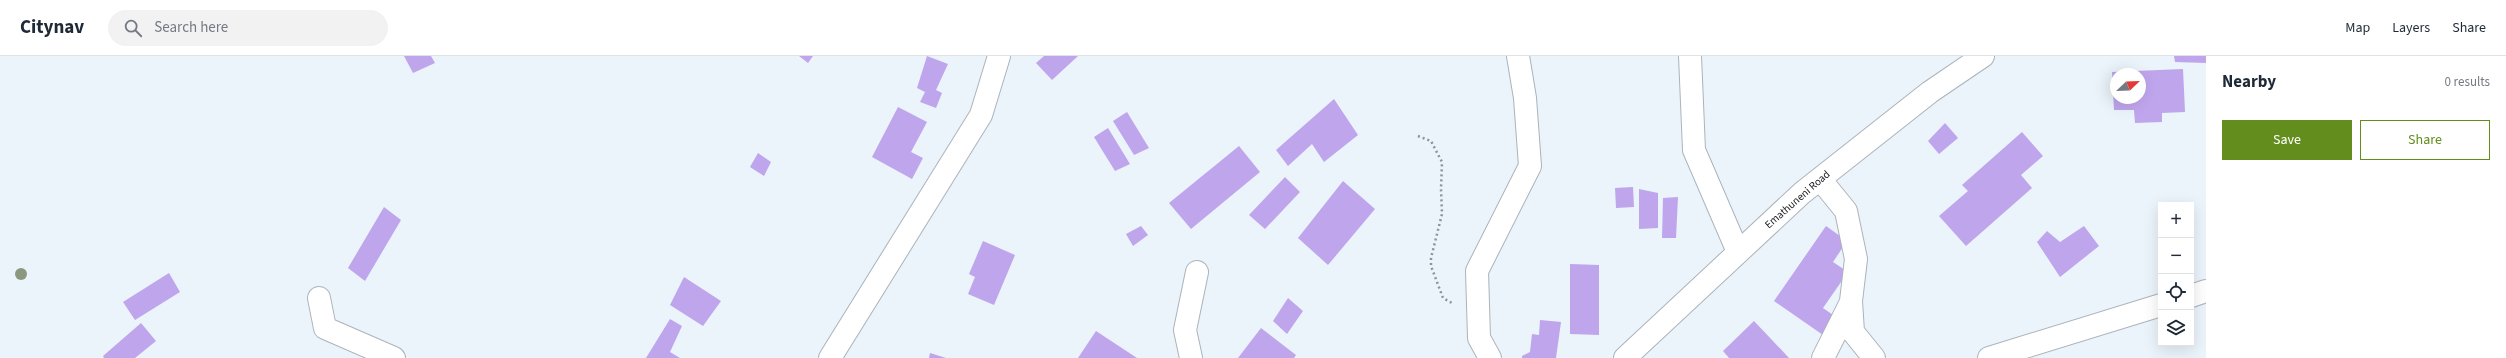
<!DOCTYPE html>
<html lang="en">
<head>
<meta charset="utf-8">
<style>
	:root { --surface:#fff; --page:#f2f2f3; --text:#1f2937; --muted:#747a83; --line:#e0e1e3; --accent:#638d1d }
	body { margin:0; font-family:"Source Sans 3",sans-serif; background:var(--page); color:var(--text) }
	.controls { position:absolute; right:12px; bottom:12px; display:grid; overflow:hidden; border-radius:0px; box-shadow:0 4px 16px #0002 }
	.controls button { width:36px; height:36px; display:grid; place-items:center; padding:0; border:0; border-bottom:1px solid var(--line); background:var(--surface); color:var(--text); font:20px sans-serif }
	.compass { position:absolute; left:2110px; top:12px; width:36px; height:36px; border-radius:50%; background:var(--surface); box-shadow:0 4px 16px #0002; rotate:67deg }
	.list { margin:0; padding:0; list-style:none }
	h2 { display:flex; justify-content:space-between; align-items:center; height:52px; margin:0; padding:0 16px; font-size:17px }
	h2 small { font-size:13px; font-weight:400; color:var(--muted) }
	.actions { display:flex; gap:8px; padding:12px 16px }
	.actions a { flex:1; padding:9px 0; border:1px solid var(--accent); border-radius:0px; text-align:center; font-size:14px; color:var(--accent) }
	.actions .main { background:var(--accent); color:#fff }
	.icon { flex:none; width:22px; height:22px; fill:none; stroke:currentColor; stroke-width:2; stroke-linecap:round; stroke-linejoin:round }
	.map { position:relative; flex:none; width:2206px; height:302px; overflow:hidden }
	header { display:flex; align-items:center; gap:24px; box-sizing:border-box; height:56px; padding:0 20px; background:var(--surface); border-bottom:1px solid var(--line) }
	header strong { font-size:19px }
	nav { display:flex; gap:22px; margin-inline-start:auto; font-size:14px }
	.search { width:280px; height:36px; background:var(--page); display:flex; align-items:center; gap:10px; box-sizing:border-box; padding:0 14px; border-radius:22px; color:var(--muted); font-size:15px }
	main { display:flex }
	aside { flex:1; background:var(--surface) }
	.map>svg:first-child { display:block }
</style>
</head>
<body>
<header>
<strong>Citynav</strong>
<div class="search"><svg class="icon" aria-label="search" viewBox="0 0 24 24"><circle cx="10" cy="10" r="6"/><path d="M15 15l6 6"/></svg>Search here</div>
<nav><a>Map</a><a>Layers</a><a>Share</a></nav>
</header>
<main>
<div class="map">
<svg width="2206" height="302" viewBox="0 0 2206 302">
	<rect width="100%" height="100%" fill="#ebf3fb"/>
	<path fill="#bfa5ec" fill-rule="evenodd" d="M404,0H431L435,7L413,17Z
		M799,0H813L808,7Z
		M927,0L948,8L936,34L942,37L936,52L920,46L925,36L917,32Z
		M1044,0H1078L1052,24L1036,7Z
		M2174,0H2206V7L2175,6Z
		M2183,13L2185,56L2162,57V66L2135,67L2134,54H2114L2112,16ZM2116,18H2140V42H2116Z
		M1334,43L1358,79L1324,106L1312,88L1288,110L1276,94Z
		M898,51L927,66L911,96L923,102L912,123L872,101Z
		M1127,56L1149,92L1134,99L1113,65Z
		M1945,67L1958,82L1939,98L1928,85Z
		M1108,72L1130,108L1115,115L1094,81Z
		M2022,76L2043,100L2021,119L2032,132L1966,190L1939,160L1968,135L1962,129Z
		M1239,90L1260,116L1191,173L1169,147Z
		M758,97L771,106L764,120L750,111Z
		M1285,121L1300,136L1265,173L1249,159Z
		M1343,125L1375,153L1328,209L1298,182Z
		M1633,131L1634,151L1616,152L1615,132Z
		M1639,133L1658,137V172L1639,173Z
		M1678,141L1676,182H1662L1663,142Z
		M384,151L401,164L365,225L348,212Z
		M1141,170L1148,179L1133,190L1126,178Z
		M1826,170L1847,185L1833,206L1848,216L1823,252L1836,261L1823,279L1774,245Z
		M2084,170L2099,190L2060,221L2037,186L2047,175L2060,186Z
		M983,185L1015,199L994,249L968,238L975,221L969,218Z
		M1570,208L1599,209V279L1570,278Z
		M169,217L180,236L135,264L123,246Z
		M684,221L721,245L703,270L670,249Z
		M1288,242L1303,255L1287,278L1273,265Z
		M670,263L682,270L670,296L680,302H646Z
		M1540,264L1561,266L1556,302H1522V300L1530,296L1532,278L1539,279Z
		M1754,265L1789,302H1729L1723,295Z
		M141,267L156,285L135,302H104L103,300Z
		M1261,272L1296,299L1294,302H1238Z
		M1096,275L1137,302H1078Z
		M930,297L946,302H929Z"/>
	<g fill="none" stroke-linecap="round" stroke-linejoin="round">
		<g stroke="#acb3bb" stroke-width="24">
			<path id="minor" d="M1690,0L1694,94L1738,196
				M1820,123L1846,155L1856,203L1851,245L1853,276L1874,302
				M2191,240L2206,235
				M319,242L325,272L394,302
				M830,302L981,59L999,0
				M1191,302L1185,274L1197,216
				M1490,302L1479,282L1477,215L1530,110L1525,42L1518,0
				M1625,302L1802,137L1930,36L1983,0
				M1823,302L1851,246
				M1989,302L2161,249"/>
		</g>
		<path stroke="#8d9399" stroke-width="2.5" stroke-dasharray="2 3" stroke-linecap="butt" d="M1418,80L1431,85L1442,106L1441,133L1442,158L1431,202V210L1443,242L1452,247"/>
		<use href="#minor" stroke="#fff" stroke-width="22"/>
	</g>
	<circle fill="#8b987e" cx="21" cy="218" r="6"/>
	<g text-anchor="middle" stroke-width="3" stroke-linejoin="round" paint-order="stroke">
		<g font-size="11" fill="#191b1f" stroke="#fff">
			<text transform="translate(1797 143) rotate(-41)" y="4">Emathuneni Road</text>
		</g>
	</g>
</svg>
<div class="controls">
<button>+</button>
<button>−</button>
<button><svg class="icon" aria-label="locate" viewBox="0 0 24 24"><circle cx="12" cy="12" r="6"/><path d="M12 2v4M12 18v4M2 12h4M18 12h4"/></svg></button>
<button><svg class="icon" aria-label="layers" viewBox="0 0 24 24"><path d="M12 4l9 5-9 5-9-5zM3 14l9 5 9-5"/></svg></button>
</div>
<svg class="compass" viewBox="-18 -18 36 36"><path d="M0-13l5 13h-10z" fill="#e53935"/><path d="M0 13l5-13h-10z" fill="#747a83"/></svg>
</div>
<aside>
<h2>Nearby<small>0 results</small></h2>
<ul class="list">
</ul>
<div class="actions"><a class="main">Save</a><a>Share</a></div>
</aside>
</main>
</body>
</html>
